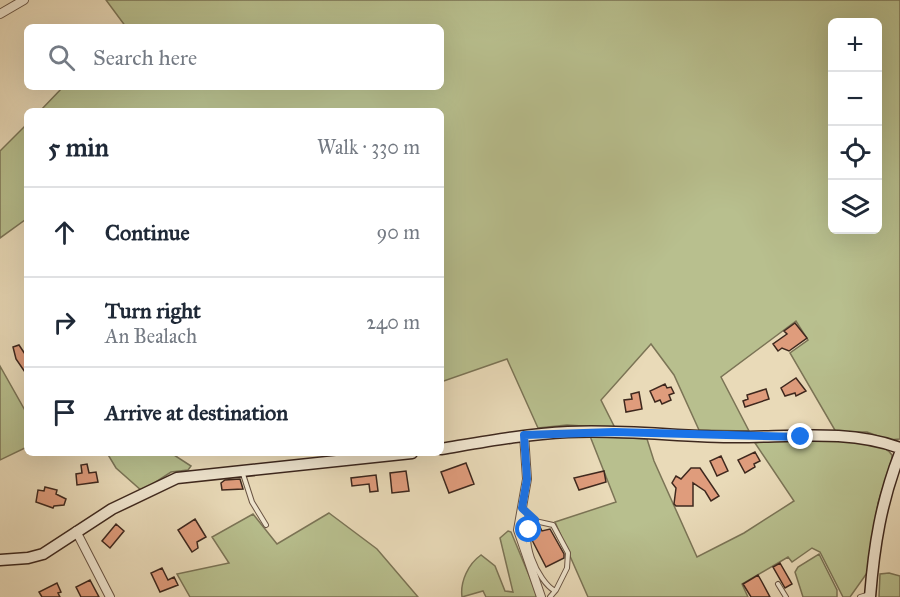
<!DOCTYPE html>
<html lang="en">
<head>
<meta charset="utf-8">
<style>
	:root { --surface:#fff; --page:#f6f6f7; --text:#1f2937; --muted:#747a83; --line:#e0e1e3 }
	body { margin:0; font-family:"IM FELL Great Primer",serif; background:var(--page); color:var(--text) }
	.controls { position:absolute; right:18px; top:18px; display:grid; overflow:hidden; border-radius:9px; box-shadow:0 6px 24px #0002 }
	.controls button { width:54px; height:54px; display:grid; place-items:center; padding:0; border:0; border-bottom:2px solid var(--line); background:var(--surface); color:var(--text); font:30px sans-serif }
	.stop { position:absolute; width:18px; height:18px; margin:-14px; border:4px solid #1a73e8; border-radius:50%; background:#fff }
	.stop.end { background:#1a73e8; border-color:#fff; box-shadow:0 2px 6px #0008 }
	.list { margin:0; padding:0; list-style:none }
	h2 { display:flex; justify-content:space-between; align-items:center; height:78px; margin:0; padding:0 24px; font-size:26px }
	h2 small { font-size:20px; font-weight:400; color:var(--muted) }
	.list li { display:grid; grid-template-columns:39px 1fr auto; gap:18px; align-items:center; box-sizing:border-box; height:90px; padding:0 24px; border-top:2px solid var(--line) }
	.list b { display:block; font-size:22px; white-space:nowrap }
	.list p { margin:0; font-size:20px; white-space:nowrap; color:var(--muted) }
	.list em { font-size:20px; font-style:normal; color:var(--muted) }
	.icon { flex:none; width:33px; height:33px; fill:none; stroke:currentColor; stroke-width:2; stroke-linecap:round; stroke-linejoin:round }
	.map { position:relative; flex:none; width:900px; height:597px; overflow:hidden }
	.search { position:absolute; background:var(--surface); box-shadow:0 6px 24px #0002; left:24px; top:24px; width:420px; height:66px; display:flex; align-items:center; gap:15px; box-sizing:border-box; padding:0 21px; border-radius:9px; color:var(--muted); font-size:22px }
	.panel { position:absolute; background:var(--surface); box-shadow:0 6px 24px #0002; left:24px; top:108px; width:420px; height:348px; border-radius:9px }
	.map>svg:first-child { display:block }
</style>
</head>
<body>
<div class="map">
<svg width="900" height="597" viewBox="0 0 900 597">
	<rect width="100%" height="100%" fill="#e9dab8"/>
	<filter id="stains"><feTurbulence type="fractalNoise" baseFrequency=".00333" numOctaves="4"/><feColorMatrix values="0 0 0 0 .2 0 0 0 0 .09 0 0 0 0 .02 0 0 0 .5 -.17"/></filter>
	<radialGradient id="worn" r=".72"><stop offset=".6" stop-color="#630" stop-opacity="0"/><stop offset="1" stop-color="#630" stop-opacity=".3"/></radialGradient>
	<path fill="#b8bf8e" stroke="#7b7456" stroke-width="1.5" fill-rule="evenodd" d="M106,0H900V439L889,440L867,432H836L790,353L808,340L796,321L721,377L749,431L699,430L674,375L651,344L601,400L615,428L567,425L538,428L507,359L441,382V111H40L63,87H441V27H126ZM832,22H878V230H832Z
		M27,124V222L25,220L0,238V151Z
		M0,366L27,414V447L0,460Z
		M590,436L647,439L654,461L697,557L744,533L794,501L755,443C779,439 879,433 892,455V459L878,503L867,573L850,597H843L820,552L812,548L792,562L788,557L742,584L748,597H588L555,522L616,502Z
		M107,453H171L191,466L188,470L171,472L142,491L116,468Z
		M329,513L377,549L418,597H190L177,574L229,563L212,537L253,514L277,544Z
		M508,531L511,532L538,597H486L483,591L462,597C460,582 468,564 481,555L495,566L505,591L513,592L500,538Z
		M819,554L837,590V597H803L795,572L798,567Z
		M889,573L900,576V597H879L880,574Z"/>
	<path fill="#df9c7c" stroke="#3e281e" stroke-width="1.5" d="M795,323L807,338L789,351L782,348L778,351L773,344L787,334L784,331Z
		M19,345L27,357V375L16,359L13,347Z
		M796,378L806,391L796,396L795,393L785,396L781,388Z
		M665,384L667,388L671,387L674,393L669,395L671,400L662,404L660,400L655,402L650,391Z
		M766,389L769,399L745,407L743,401L748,399L747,395Z
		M639,392L642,409L626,412L624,400L632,399L631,394Z
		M755,452L760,461L754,464L755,467L745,473L738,460Z
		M721,456L728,471L717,476L710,461Z
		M466,463L474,484L449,493L441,472Z
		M87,464L89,473L96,472L98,482L77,485L76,474L82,473L81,465Z
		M691,468H700L719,496L711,501L705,491L693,483V506H676L674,504L676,488L672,483L676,476L681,479Z
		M406,471L409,491L392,493L390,473Z
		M604,471L606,482L579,490L574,478Z
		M376,475L378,491L370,492L369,484L352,486L351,478Z
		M240,479L243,489L222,490L221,483L225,480Z
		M45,487L57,490L56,494L66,499L64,505L54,506L53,508L36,502L38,490L44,491Z
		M195,519L206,537L197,542L198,548L192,552L178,530Z
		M116,524L124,531L110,548L102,541Z
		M540,527L542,531L550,529L564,554V558L546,567L532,540L534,530Z
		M780,563L792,584L785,588L773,567Z
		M162,568L168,580L174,577L178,585L160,592L151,573Z
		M758,575L762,582L770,597H751L743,584Z
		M90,580L99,597H81L76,587Z
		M57,583L61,592L58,593L60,597H42L39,592Z"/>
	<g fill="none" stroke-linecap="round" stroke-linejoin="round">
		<g stroke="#695444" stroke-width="6">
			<path id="lane" d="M242,471L252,502L266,525
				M523,509L535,521
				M778,584L786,597
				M550,597L556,590L567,568L568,553L553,525L535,521C517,535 538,582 555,591
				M860,597L870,594"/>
		</g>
		<g stroke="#695444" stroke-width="10">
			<path id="street" d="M0,14L24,0
				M524,435L527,479L518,530L541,597
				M76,531L110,597"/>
		</g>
		<g stroke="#3e281e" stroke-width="13">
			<path id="secondary" d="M441,449C483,442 525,434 568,432C624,429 681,437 737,437C791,437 849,429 900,448
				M0,560L28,558L43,554L112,509L177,478L412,453
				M870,597C874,546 881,502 900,453"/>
		</g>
		<path stroke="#3e281e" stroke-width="1.5" stroke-dasharray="1.5 3" stroke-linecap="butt" d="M198,453H199"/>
		<use href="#lane" stroke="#f1e7d1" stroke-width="4"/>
		<use href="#street" stroke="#f1e7d1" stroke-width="8"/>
		<use href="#secondary" stroke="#f1e7d1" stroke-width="10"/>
	</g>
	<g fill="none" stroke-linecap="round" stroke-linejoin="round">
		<path stroke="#1a73e8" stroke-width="8" d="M529,530L535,520L522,508L527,479L524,435L614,432L801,437"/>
	</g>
	<rect width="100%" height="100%" filter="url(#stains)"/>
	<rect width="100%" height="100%" fill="url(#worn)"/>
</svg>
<div class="controls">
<button>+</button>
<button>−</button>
<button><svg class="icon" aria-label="locate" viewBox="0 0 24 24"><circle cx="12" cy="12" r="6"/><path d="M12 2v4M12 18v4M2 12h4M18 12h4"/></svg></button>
<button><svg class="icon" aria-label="layers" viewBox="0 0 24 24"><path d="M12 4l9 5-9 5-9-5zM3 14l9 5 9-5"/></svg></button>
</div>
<div class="stop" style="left:529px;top:530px"></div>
<div class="stop end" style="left:801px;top:437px"></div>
<div class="search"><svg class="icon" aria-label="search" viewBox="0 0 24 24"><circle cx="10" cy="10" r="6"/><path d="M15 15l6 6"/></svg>Search here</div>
<section class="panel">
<h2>5 min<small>Walk · 330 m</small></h2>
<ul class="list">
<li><svg class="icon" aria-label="ahead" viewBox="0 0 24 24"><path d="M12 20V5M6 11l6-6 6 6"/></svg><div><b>Continue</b></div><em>90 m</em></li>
<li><svg class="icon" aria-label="right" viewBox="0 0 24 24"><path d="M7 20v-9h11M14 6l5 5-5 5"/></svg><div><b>Turn right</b><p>An Bealach</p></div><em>240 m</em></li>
<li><svg class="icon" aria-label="arrive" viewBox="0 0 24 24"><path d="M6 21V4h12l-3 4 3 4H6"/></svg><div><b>Arrive at destination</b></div></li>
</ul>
</section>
</div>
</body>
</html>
